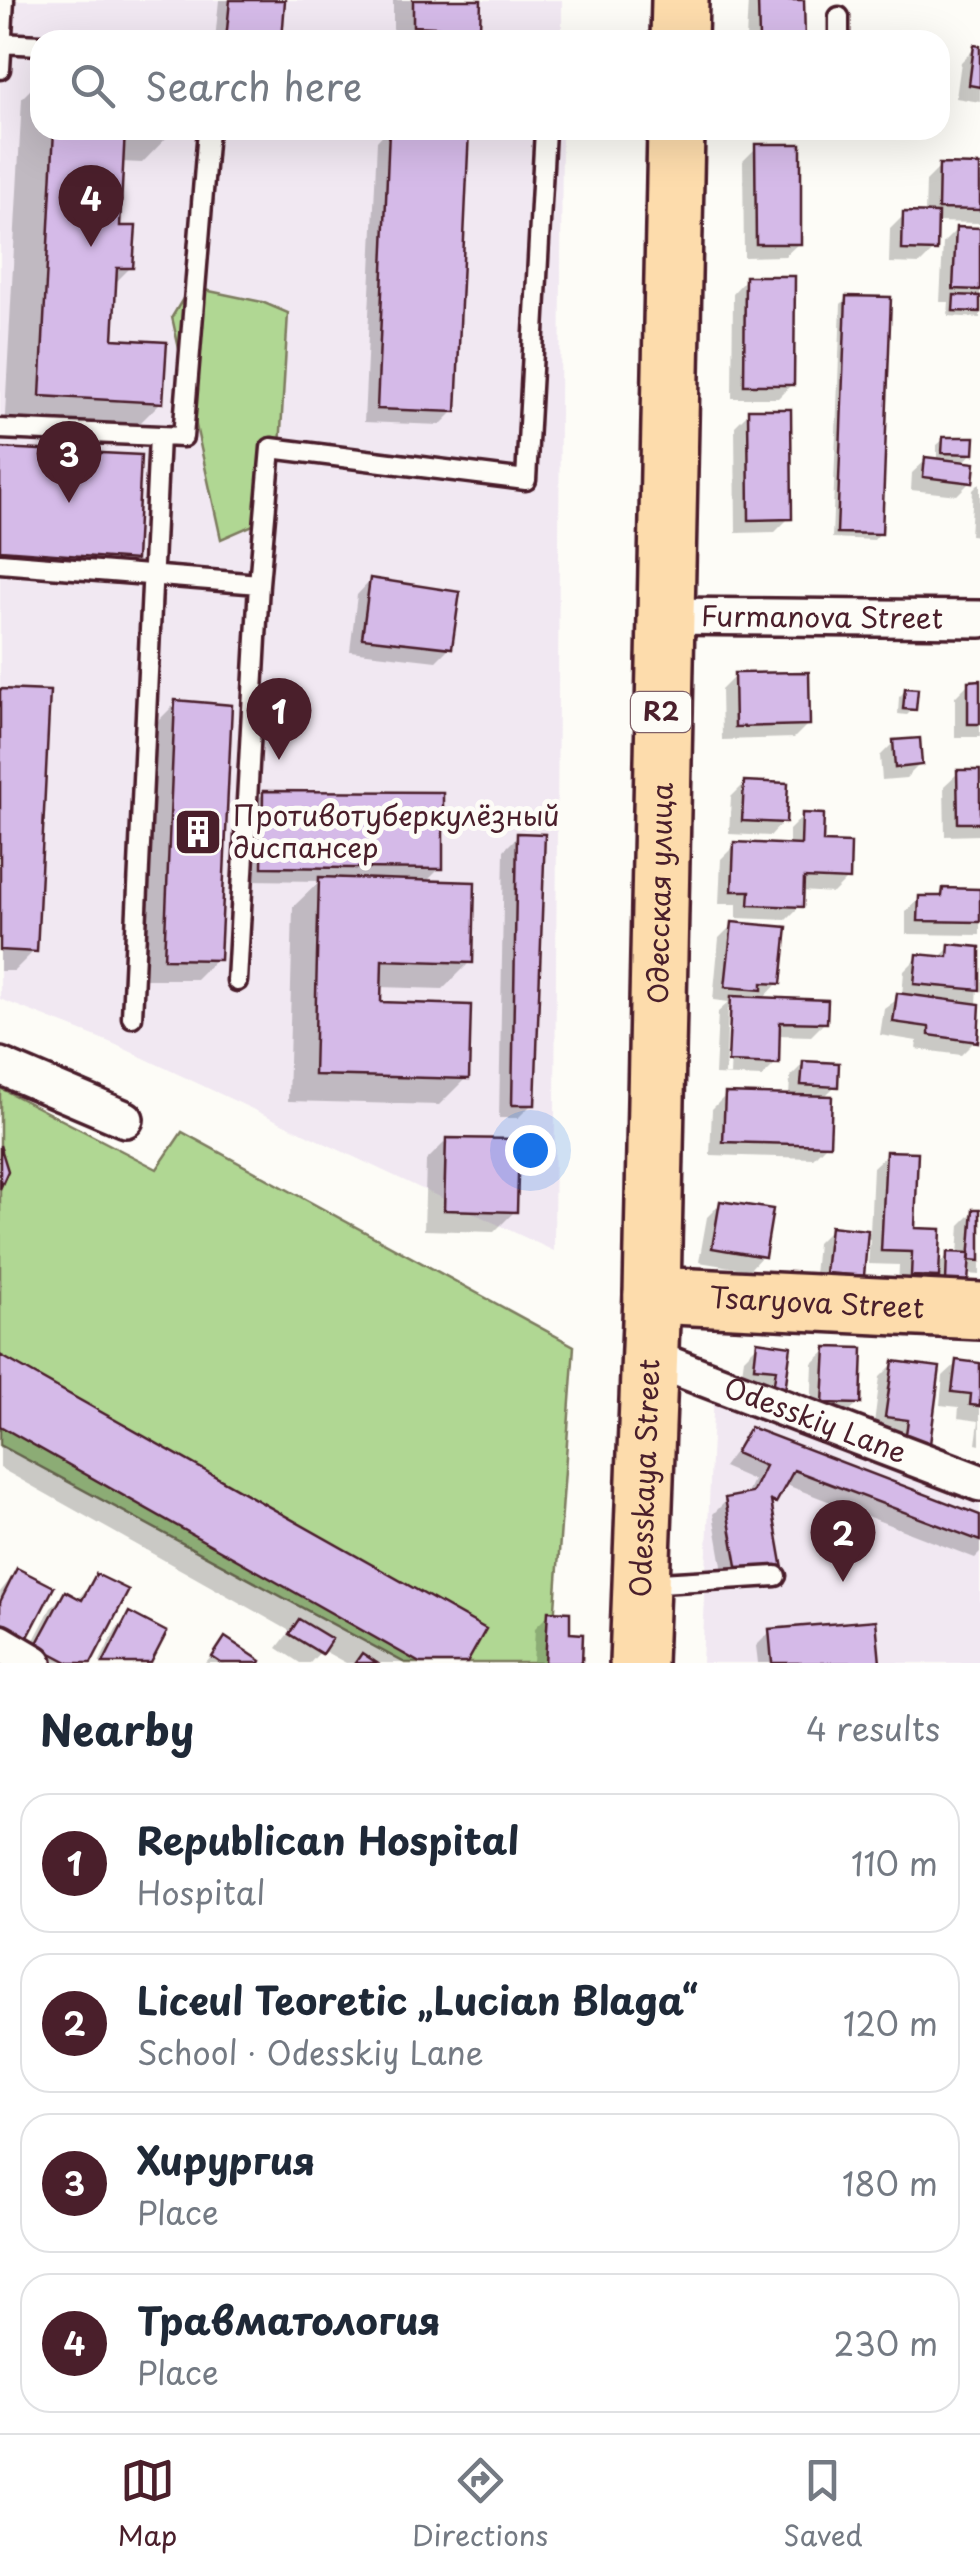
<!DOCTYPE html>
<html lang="en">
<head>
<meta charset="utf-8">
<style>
	:root { --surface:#fff; --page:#f6f6f7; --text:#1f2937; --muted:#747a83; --line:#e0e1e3; --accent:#4a1f2b }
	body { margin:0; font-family:"Playpen Sans",sans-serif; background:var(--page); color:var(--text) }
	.you { position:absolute; left:530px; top:1150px; width:35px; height:35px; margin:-25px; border:8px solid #fff; border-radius:50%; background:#1a73e8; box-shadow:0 0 0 15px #1a73e833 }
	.badge { display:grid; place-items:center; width:65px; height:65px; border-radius:50%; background:var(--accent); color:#fff; font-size:32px; font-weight:700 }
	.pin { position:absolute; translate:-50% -82px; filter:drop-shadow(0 2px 5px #0008) }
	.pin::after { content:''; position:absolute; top:52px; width:35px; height:30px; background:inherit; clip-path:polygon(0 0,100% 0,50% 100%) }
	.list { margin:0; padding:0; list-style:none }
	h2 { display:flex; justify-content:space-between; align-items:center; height:130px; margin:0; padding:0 40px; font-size:42px }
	h2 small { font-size:32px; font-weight:400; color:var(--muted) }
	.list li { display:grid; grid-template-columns:65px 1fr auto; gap:30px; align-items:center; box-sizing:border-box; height:140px; margin:0 20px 20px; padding:0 20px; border:2px solid var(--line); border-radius:30px }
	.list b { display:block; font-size:38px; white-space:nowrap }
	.list p { margin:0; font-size:32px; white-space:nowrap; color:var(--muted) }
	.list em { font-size:32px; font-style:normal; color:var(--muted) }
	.icon { flex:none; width:55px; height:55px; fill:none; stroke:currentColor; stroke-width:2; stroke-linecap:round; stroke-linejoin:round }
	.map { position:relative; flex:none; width:980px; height:1663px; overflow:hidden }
	.search { position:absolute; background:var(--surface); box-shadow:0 10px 40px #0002; left:30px; right:30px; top:30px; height:110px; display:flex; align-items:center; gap:25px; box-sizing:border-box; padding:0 35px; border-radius:30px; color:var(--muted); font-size:38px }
	.sheet { height:770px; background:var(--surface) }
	nav { display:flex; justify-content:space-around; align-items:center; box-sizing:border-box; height:140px; border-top:2px solid var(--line); background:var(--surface); font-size:28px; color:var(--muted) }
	nav a { display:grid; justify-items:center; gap:5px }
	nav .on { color:var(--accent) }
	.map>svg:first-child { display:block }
</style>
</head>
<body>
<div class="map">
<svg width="980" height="1663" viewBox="0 0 980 1663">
	<rect width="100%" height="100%" fill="#fdfcf7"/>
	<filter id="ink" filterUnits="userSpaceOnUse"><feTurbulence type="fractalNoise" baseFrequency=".01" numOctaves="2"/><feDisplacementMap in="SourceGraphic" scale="20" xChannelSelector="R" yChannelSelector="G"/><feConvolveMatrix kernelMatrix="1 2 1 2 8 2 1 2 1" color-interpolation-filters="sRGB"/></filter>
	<g filter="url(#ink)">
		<path fill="#f1e8f2" d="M0,0H562V40H40V130H562L554,1251L112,1043L0,999Z
			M714,1390L980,1502V1663H702Z"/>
		<path fill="#b0d793" stroke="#7d7b5f" stroke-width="2.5" d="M190,287L262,302L288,313L276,515L221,539L172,317Z
			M0,1088L157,1169L182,1132L574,1346L551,1663H405L0,1445Z"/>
		<path fill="#0003" fill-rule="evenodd" d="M219,0H283L280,40H215Z
			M393,0H478L477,28L465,40H393Z
			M748,0H802V40H746Z
			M975,48H980V102L956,98L961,62Z
			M40,80V130H174L142,163L121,162L118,228L131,267L113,285L110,342L161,402L124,439L4,433L22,98Z
			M387,130H466L454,411L440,425L364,422L377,141Z
			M757,147L799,243L785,256L744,257L743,161Z
			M940,167L980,168V223L935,222L934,250L920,264L889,263L890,229L904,215H925L926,181Z
			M957,229L980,231V318L948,316L949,302H940L943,243Z
			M746,279L792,384L778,398H732L733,293Z
			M847,298L880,533L874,540L832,538L841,304Z
			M749,412L789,518L775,532L736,533L735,426Z
			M944,439L972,453L962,464L970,482L957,495L911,490L912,473L926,460L937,461V445Z
			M0,450L133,558L112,579L0,571Z
			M980,483V536L970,535L973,490Z
			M370,581L450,647L436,661L350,651L357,595Z
			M735,676L808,724L794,738L722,740L721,690Z
			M969,683H980V737H955V697Z
			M906,690L914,708L907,715L898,714L899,697Z
			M0,691L35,950L14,971H0Z
			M176,703L217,958L196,979H145L155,724Z
			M894,742L920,764L906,778L882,780L880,756Z
			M980,772V835L945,836L944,786L958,773Z
			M745,783L783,822L770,836L729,834L731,797Z
			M264,793L440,868L425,883L470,962L443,989L379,987L378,1005L466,1078L439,1105L288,1101L293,907L320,881L249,880L250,807Z
			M803,816L847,879L833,893L801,891L800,906L786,920L737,918V904H719L721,859L735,845L789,847V830Z
			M518,836L532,1104L518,1118H499L504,850Z
			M944,891L980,892V935L906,934V912L920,899H935Z
			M733,924L778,983L762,1000L825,1022L811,1036L777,1035L776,1063L762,1077L715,1075L718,1012L729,1002L713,1000L719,938ZM728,1009H733L730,1075H725Z
			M950,947L980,949L975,1041L961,1055L916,1049L917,1041L880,1035L884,1009L902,996L904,971L918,957L938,959Z
			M804,1063L835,1086L823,1098L827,1144L813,1158L710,1155L712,1109L726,1095L789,1097L790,1077Z
			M447,1140L515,1211L494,1232L424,1230L426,1161Z
			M887,1154L912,1231L937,1266L948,1255H958L960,1225L974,1211L980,1212V1275L966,1274L933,1295L934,1279L922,1290L898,1289L899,1265L868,1264L870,1239L865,1238L862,1275L848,1289L813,1286L817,1243L831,1229L870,1232L873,1167Z
			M721,1203L762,1256L749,1270L699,1262L707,1217Z
			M758,1344L788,1348L769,1404L741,1380L744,1358Z
			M827,1350L858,1403L844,1417L811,1416L813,1363Z
			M0,1358L464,1663H346L322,1650L310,1663H300L277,1648L290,1631L0,1468Z
			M894,1363L927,1443L914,1457L873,1431L880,1377Z
			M957,1363L980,1365V1445L976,1444L979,1421L958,1418L959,1407L940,1405L943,1376Z
			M750,1430L980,1518V1553L975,1558L784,1484L769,1507L766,1582L726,1589L713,1514L727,1500L745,1497L753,1480L723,1467Z
			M17,1571L26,1635L12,1649L0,1643V1592Z
			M97,1577L88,1663L24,1659L51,1608L65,1594L77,1600Z
			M549,1614L579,1663H533L535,1628Z
			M130,1615L149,1663H99L116,1629Z
			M770,1632L877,1663H758L756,1646Z
			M225,1640L257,1663H206Z"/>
		<path fill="#d5bae8" stroke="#4a1f2b" stroke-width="2.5" d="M230,0H285L282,40H226Z
			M413,0H481L480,29L413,26Z
			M758,0H804L805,40H759Z
			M974,45L980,46V87L969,85Z
			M54,130H125L120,226H136L133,268H117L113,339L167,342L163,403L40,396Z
			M54,130H125L120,226H136L133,268H117L113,339L167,342L163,403L40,396Z
			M389,130H469L456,412L377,409Z
			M755,144H801V244H756Z
			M939,164L980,165V210L938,209Z
			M903,212L938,213L937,251L902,250Z
			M956,227L980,228V290L953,289Z
			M745,276H795L794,385H744Z
			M954,295L980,296V312L953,311Z
			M846,296L891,297L882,534L837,533Z
			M748,409H791L792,519L749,520Z
			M943,437H975L974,454L942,453Z
			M0,448L141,455L136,560L0,550Z
			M925,457L975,463L973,483L923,477Z
			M370,578L460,592L452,648L362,638Z
			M809,672L810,725L735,727L734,673Z
			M980,680V724H968V681Z
			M905,688L918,689L916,710L903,709Z
			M0,689L50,691L37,952L0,950Z
			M175,700L232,705L220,960L164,959Z
			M920,738L922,765L895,768L893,740Z
			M957,770H980V823H958Z
			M744,781L788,783L786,823L742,821Z
			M263,791L443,792V869L262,867Z
			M802,813L824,814L823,842L851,843L850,880L804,878L803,907L749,905L750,891H732L734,842L801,845Z
			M517,833L545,834L535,1105H512Z
			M319,877L475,882L473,963L382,960L381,1002L471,1005L469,1079L314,1075Z
			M943,888L980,889V922L918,921L919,896H942Z
			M732,922L787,927L781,984L762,983V990L725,987Z
			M949,944L980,947V990L914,984L917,954L948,957Z
			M897,993L980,1004L978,1042L929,1035V1027L893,1022Z
			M731,996L828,1000L827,1023L780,1022L779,1064L728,1062Z
			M803,1061L839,1063L838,1087L801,1085Z
			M725,1093L832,1096L830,1145L723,1142Z
			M446,1138L519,1139L517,1212L444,1210Z
			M0,1145L8,1171L0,1189Z
			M886,1151L918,1152L915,1228L941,1229L939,1277L911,1276L912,1252L881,1251Z
			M720,1201L773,1209L765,1257L712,1248Z
			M973,1209H980V1261L969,1260Z
			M830,1226L868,1230L864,1276L825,1273Z
			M947,1252L970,1253L968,1283L946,1282Z
			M757,1341L791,1346L785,1391L773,1389L776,1369L754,1367Z
			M826,1347L863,1348L861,1404L823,1403Z
			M0,1355L486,1629L467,1663H420L0,1426Z
			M956,1360L980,1363V1406L970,1405L971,1394L952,1392Z
			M893,1361L940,1367L930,1444L905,1441L908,1420L885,1417Z
			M750,1427L980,1515V1541L794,1470L776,1503L771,1501L783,1569L739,1577L725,1498L752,1493L765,1466L735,1453Z
			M17,1568L54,1587L28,1637L0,1623V1602Z
			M96,1574L129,1590L91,1663H70L36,1645L65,1591L82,1600Z
			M548,1611L570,1612V1633L583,1634L582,1663H545Z
			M129,1612L167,1632L151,1663H103Z
			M299,1619L332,1639L322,1654L289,1634Z
			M876,1620L880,1663H772L769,1629Z
			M225,1637L261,1661L260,1663H221L212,1657Z
			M362,1653L377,1663H355Z"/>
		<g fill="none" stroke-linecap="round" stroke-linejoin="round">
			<g stroke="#4a1f2b" stroke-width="25">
				<path id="service" d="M839,40V17
					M0,43L40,45
					M0,69L4,0
					M0,429L183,437L208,130
					M0,563L259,584L271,448L526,480L545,130
					M237,981L259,584
					M132,1017L159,436
					M644,1584L776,1576"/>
			</g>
			<g stroke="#4a1f2b" stroke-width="42">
				<g id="minor">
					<path id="s1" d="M662,616L980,619"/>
					<path d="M0,1066L125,1119"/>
					<path id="s2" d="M649,1357L980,1483"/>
					<path d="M0,1643L34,1663"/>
				</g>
			</g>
			<g stroke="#4a1f2b" stroke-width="62">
				<g id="primary">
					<path d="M679,40L680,0"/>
					<path id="s3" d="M652,1295L980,1311"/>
					<path id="s4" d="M638,1663L652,1295L676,130"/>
				</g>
			</g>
			<use href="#service" stroke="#fdfcf7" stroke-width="18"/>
			<use href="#minor" stroke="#fdfcf7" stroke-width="35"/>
			<use href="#primary" stroke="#fddcac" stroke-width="55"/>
		</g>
	</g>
	<defs>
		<g id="building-square" transform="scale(2.5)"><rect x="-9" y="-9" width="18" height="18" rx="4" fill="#4a1f2b" stroke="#fdfcf7"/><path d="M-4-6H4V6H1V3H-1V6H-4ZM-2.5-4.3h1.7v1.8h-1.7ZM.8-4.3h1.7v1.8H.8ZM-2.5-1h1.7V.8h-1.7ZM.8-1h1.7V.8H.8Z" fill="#fff"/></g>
	</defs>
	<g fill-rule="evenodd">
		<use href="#building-square" x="198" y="832"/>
	</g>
	<g text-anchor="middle" stroke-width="10" stroke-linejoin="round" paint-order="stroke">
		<rect fill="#fdfcf7" stroke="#806168" stroke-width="2.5" x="631" y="692" width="60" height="40" rx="8"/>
		<g font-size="25" font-weight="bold" fill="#4a1f2b">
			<text x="661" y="721">R2</text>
		</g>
		<g font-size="28" fill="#4a1f2b" stroke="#fdfcf7">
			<text dy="10" stroke="none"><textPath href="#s1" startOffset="160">Furmanova Street</textPath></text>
			<text dy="10" stroke="none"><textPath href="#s4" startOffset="770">Одесская улица</textPath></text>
			<text dy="10" stroke="none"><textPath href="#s3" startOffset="165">Tsaryova Street</textPath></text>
			<text dy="10" stroke="none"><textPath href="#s2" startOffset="178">Odesskiy Lane</textPath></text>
			<text dy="10" stroke="none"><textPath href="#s4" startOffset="185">Odesskaya Street</textPath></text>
		</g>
		<g font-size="28" fill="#4a1f2b" stroke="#fdfcf7" text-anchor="start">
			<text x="233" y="826">Противотуберкулёзный<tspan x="233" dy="32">диспансер</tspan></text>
		</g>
	</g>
</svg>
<div class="you"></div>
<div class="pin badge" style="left:279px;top:760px">1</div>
<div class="pin badge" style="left:843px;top:1582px">2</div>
<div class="pin badge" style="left:69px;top:503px">3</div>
<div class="pin badge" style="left:91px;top:247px">4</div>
<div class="search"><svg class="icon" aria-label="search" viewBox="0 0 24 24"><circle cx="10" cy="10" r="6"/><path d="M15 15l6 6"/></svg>Search here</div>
</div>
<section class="sheet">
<h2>Nearby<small>4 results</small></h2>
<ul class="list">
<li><span class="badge">1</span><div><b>Republican Hospital</b><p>Hospital</p></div><em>110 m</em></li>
<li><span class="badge">2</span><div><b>Liceul Teoretic „Lucian Blaga“</b><p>School · Odesskiy Lane</p></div><em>120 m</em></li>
<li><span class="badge">3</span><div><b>Хирургия</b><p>Place</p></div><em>180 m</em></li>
<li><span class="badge">4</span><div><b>Травматология</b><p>Place</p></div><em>230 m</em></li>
</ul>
</section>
<nav>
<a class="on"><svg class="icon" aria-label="map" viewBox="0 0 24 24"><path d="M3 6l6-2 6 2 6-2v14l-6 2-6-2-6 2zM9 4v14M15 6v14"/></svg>Map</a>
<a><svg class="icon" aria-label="directions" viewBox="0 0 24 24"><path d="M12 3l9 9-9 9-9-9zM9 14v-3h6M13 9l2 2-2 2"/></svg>Directions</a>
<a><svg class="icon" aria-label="saved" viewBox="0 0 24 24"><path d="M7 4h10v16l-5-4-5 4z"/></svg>Saved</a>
</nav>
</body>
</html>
